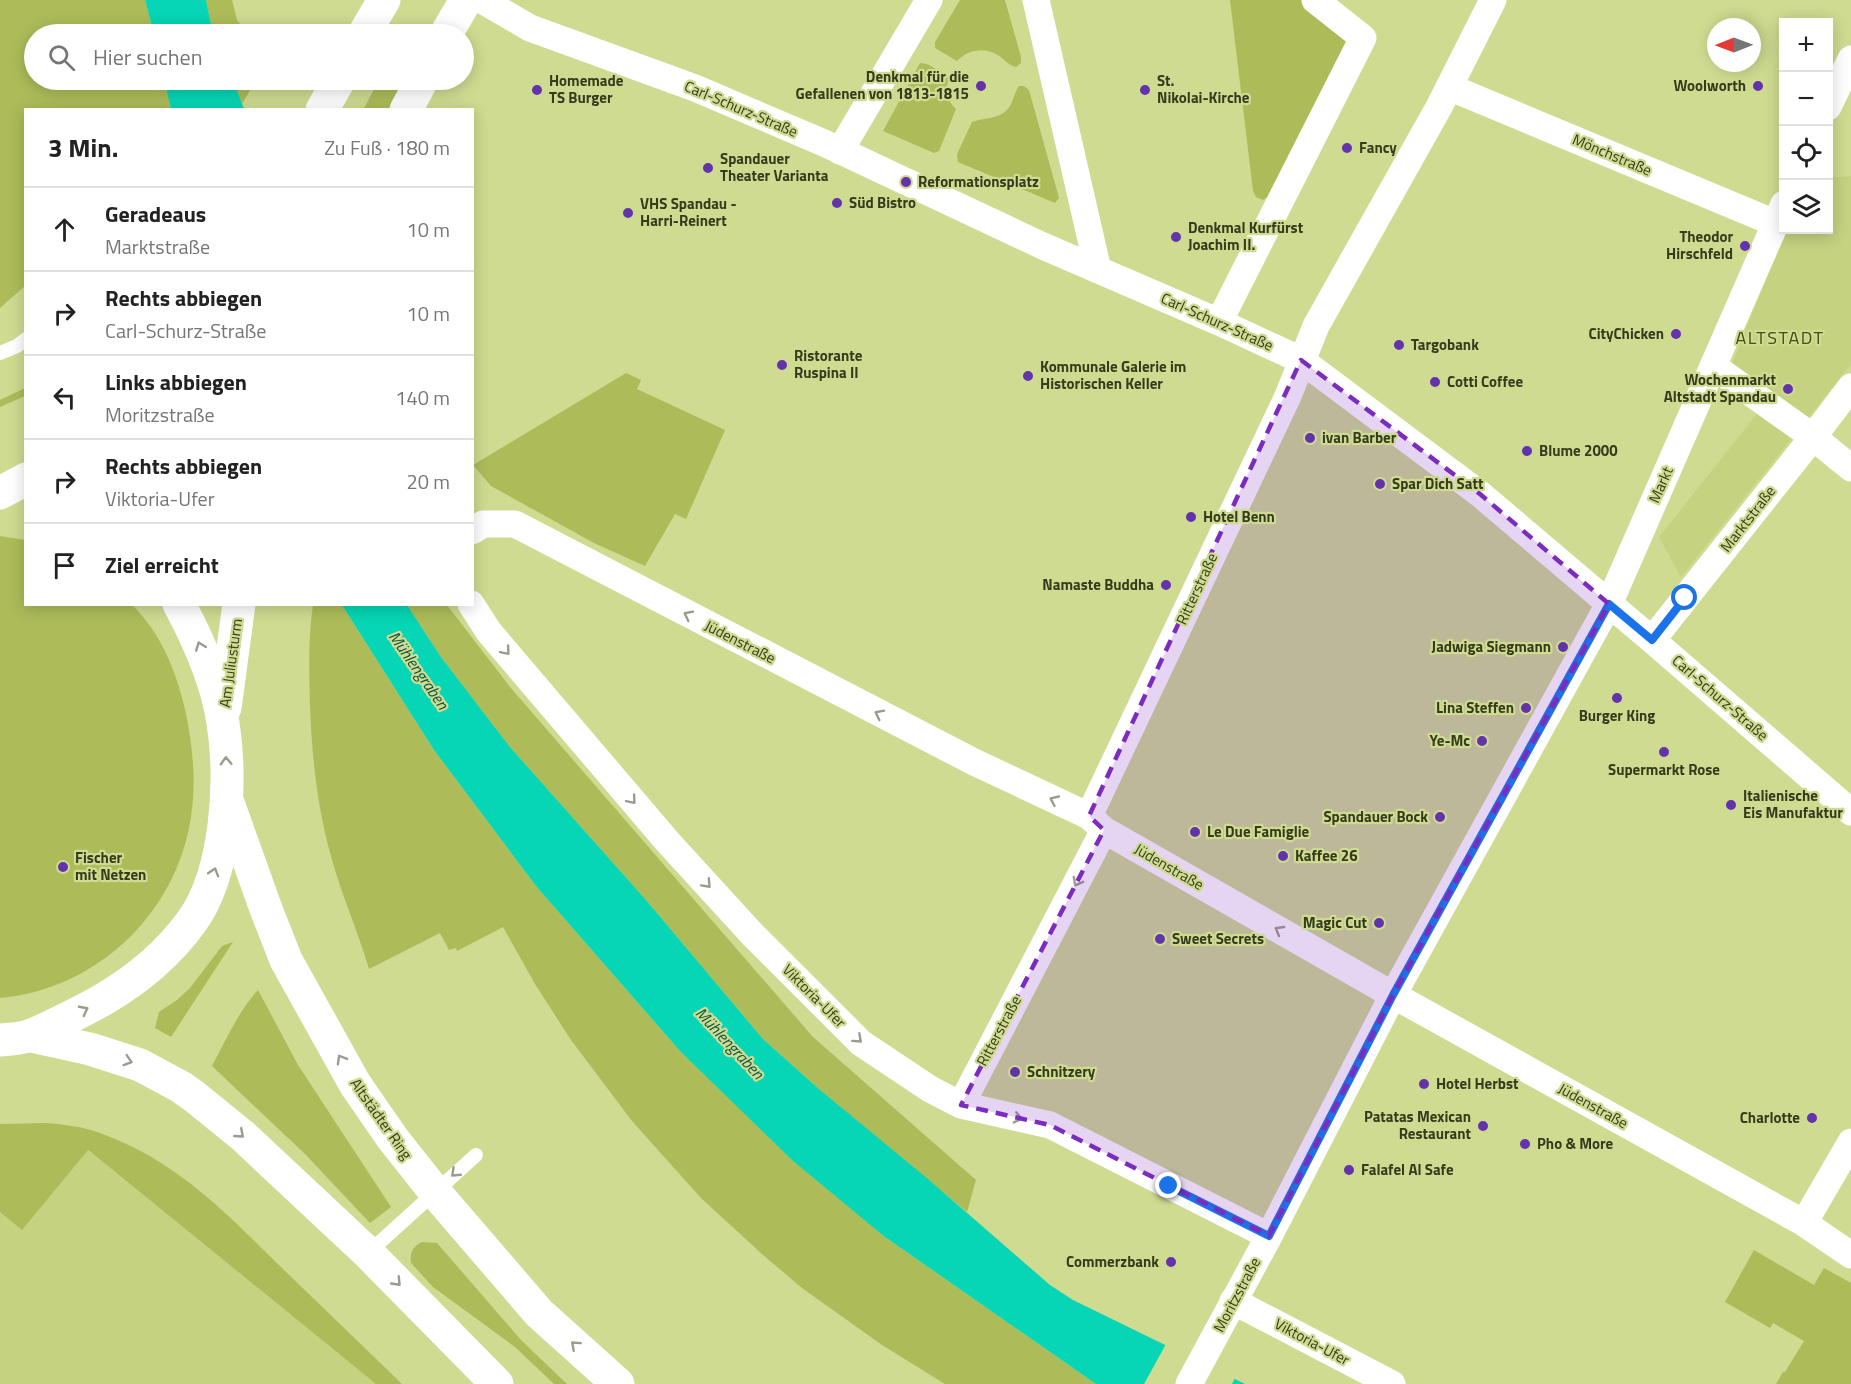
<!DOCTYPE html>
<html lang="de">
<head>
<meta charset="utf-8">
<style>
	:root { --surface:#fff; --page:#f2f2f2; --text:#222; --muted:#767676; --line:#e0e0e0 }
	body { margin:0; font-family:"Titillium Web",sans-serif; background:var(--page); color:var(--text) }
	.controls { position:absolute; right:18px; top:18px; display:grid; overflow:hidden; border-radius:0px; box-shadow:0 3px 15px #0003 }
	.controls button { width:54px; height:54px; display:grid; place-items:center; padding:0; border:0; border-bottom:2px solid var(--line); background:var(--surface); color:var(--text); font:30px sans-serif }
	.compass { position:absolute; left:1707px; top:18px; width:54px; height:54px; border-radius:50%; background:var(--surface); box-shadow:0 3px 15px #0003; rotate:269deg }
	.stop { position:absolute; width:18px; height:18px; margin:-14px; border:4px solid #1a73e8; border-radius:50%; background:#fff }
	.stop.end { background:#1a73e8; border-color:#fff; box-shadow:0 2px 6px #0008 }
	.list { margin:0; padding:0; list-style:none }
	h2 { display:flex; justify-content:space-between; align-items:center; height:78px; margin:0; padding:0 24px; font-size:26px }
	h2 small { font-size:20px; font-weight:400; color:var(--muted) }
	.list li { display:grid; grid-template-columns:39px 1fr auto; gap:18px; align-items:center; box-sizing:border-box; height:84px; padding:0 24px; border-top:2px solid var(--line) }
	.list b { display:block; font-size:22px; white-space:nowrap }
	.list p { margin:0; font-size:20px; white-space:nowrap; color:var(--muted) }
	.list em { font-size:20px; font-style:normal; color:var(--muted) }
	.icon { flex:none; width:33px; height:33px; fill:none; stroke:currentColor; stroke-width:2; stroke-linecap:round; stroke-linejoin:round }
	.map { position:relative; flex:none; width:1851px; height:1384px; overflow:hidden }
	.search { position:absolute; background:var(--surface); box-shadow:0 3px 15px #0003; left:24px; top:24px; width:450px; height:66px; display:flex; align-items:center; gap:15px; box-sizing:border-box; padding:0 21px; border-radius:33px; color:var(--muted); font-size:22px }
	.panel { position:absolute; background:var(--surface); box-shadow:0 3px 15px #0003; left:24px; top:108px; width:450px; height:498px; border-radius:0px }
	.map>svg:first-child { display:block }
</style>
</head>
<body>
<div class="map">
<svg width="1851" height="1384" viewBox="0 0 1851 1384">
	<rect width="100%" height="100%" fill="#cedb90"/>
	<path fill="#c5d280" d="M1851,176V364L1681,577L1659,537L1760,410L1730,369L1786,230H1828L1829,178Z
		M87,1150L376,1384H0V1212L22,1230Z"/>
	<path fill="#adbc59" d="M0,0H145L154,34H34V80H164L171,109L26,110L25,286L0,308Z
		M206,0H232L237,20L248,34H215L210,20Z
		M960,0H1005L1021,57V63L1016,67C1007,65 1004,58 996,54C983,47 967,50 957,61L935,48V42Z
		M1230,0H1303L1349,35L1268,197L1263,200L1256,197L1253,191Z
		M920,63L927,64L950,77C944,89 947,101 956,109L939,151L934,153L883,131Z
		M233,80H256L242,104Z
		M379,80H405L389,109L363,110Z
		M1019,86H1024L1029,90L1059,198L1055,203L958,162L957,154L972,122C986,117 1003,120 1011,104C1014,98 1015,91 1019,86Z
		M626,373L641,380L637,389L725,430L686,519L675,514L645,566L594,543L491,486L473,465Z
		M25,388V396L0,407V400Z
		M0,536L25,540L26,604L132,605C161,633 176,671 185,709C192,742 196,776 192,809C181,909 100,989 0,998Z
		M313,605H342L434,750L536,886L680,1051L885,1237L1096,1384H945L882,1345L802,1288L763,1255L701,1198L632,1121L571,1040L535,984L503,927L457,951L456,948L449,950L440,933L369,969C358,931 341,894 331,856C317,806 312,757 310,706C309,671 308,638 313,605Z
		M407,605H447L510,687L813,1037L976,1180L967,1212L819,1089L763,1039L646,900L510,747L441,657Z
		M233,942L171,1037L155,1028L159,1012L177,1000L190,988L222,946Z
		M258,990L298,1065L391,1207L370,1223L305,1154L212,1066C226,1040 238,1012 258,990Z
		M46,1123C61,1124 76,1126 91,1130C173,1157 221,1208 281,1267C321,1306 362,1345 402,1384H376L88,1150L22,1230L0,1212V1124Z
		M422,1242L437,1243L521,1340L567,1384H554L515,1347L433,1287L411,1263C410,1252 412,1247 422,1242Z
		M1754,1250L1814,1285L1824,1268L1851,1283V1384H1776L1783,1372H1785L1804,1341L1773,1323L1770,1328L1725,1302Z"/>
	<path fill="#06d6b5" d="M145,0H206L210,20L215,34H154Z
		M164,80H233L244,109H171Z
		M342,605H407L441,657L510,747L646,900L763,1039L819,1089L928,1179L1050,1285L1073,1300L1245,1384H1096L885,1237L792,1160L680,1051L536,886L434,750Z"/>
	<path fill="#cedb90" d="M1166,1344L1180,1352L1236,1376L1232,1384H1144Z"/>
	<g fill="none" stroke-linecap="round" stroke-linejoin="round">
		<path stroke="#fff" stroke-width="14" d="M0,353L17,346L26,339
			M368,1253L476,1155"/>
		<path stroke="#fff" stroke-width="27" d="M482,0L530,28L695,88L824,143L1043,246L1219,322L1301,360L1480,494L1652,640L1851,812
			M1036,0L1098,270
			M1449,87L1775,223
			M1828,107L1851,59
			M840,151L929,0
			M1219,322L1363,38L1315,0
			M1713,366L1813,437L1851,387
			M472,531L483,524H515L974,762L1089,816L1104,830L1393,995L1804,1223L1851,1255
			M471,604L489,632L667,841L752,934L861,1043L930,1089L961,1105L1050,1125L1269,1236
			M1652,640L1813,437L1851,468
			M1089,816L1288,396L1316,326L1439,107L1493,0
			M961,1105L1104,830
			M1804,1223L1851,1142
			M1233,1301L1392,1384
			M1189,1384L1269,1236L1393,995L1609,604L1784,204"/>
		<path stroke="#fff" stroke-width="33" d="M364,34L384,0
			M446,34L466,0
			M322,110L339,80
			M406,110L422,80
			M0,493L26,479
			M225,708L239,604
			M227,800L266,909L286,960L355,1084L393,1139L435,1192L539,1313L618,1384
			M31,1036L90,1049L140,1065L181,1087L195,1097L243,1136L368,1253L497,1384
			M0,1040C10,1039 22,1039 31,1035C38,1033 45,1029 52,1026C70,1017 87,1009 104,999C138,979 169,953 192,921C227,873 232,780 223,723C217,681 199,641 179,604"/>
	</g>
	<defs><path id="oneway-chevron" d="M-2-3.5L2.5 0L-2 3.5" fill="none" stroke-width="1.6" stroke-linecap="round" stroke-linejoin="round" transform="scale(1.5)"/></defs>
	<g stroke="#9a9d8e">
		<use href="#oneway-chevron" transform="translate(688 615) rotate(-153)"/>
		<use href="#oneway-chevron" transform="translate(200 646) rotate(-111)"/>
		<use href="#oneway-chevron" transform="translate(506 651) rotate(50)"/>
		<use href="#oneway-chevron" transform="translate(879 714) rotate(-153)"/>
		<use href="#oneway-chevron" transform="translate(226 761) rotate(-92)"/>
		<use href="#oneway-chevron" transform="translate(632 800) rotate(50)"/>
		<use href="#oneway-chevron" transform="translate(1054 800) rotate(-155)"/>
		<use href="#oneway-chevron" transform="translate(214 872) rotate(-73)"/>
		<use href="#oneway-chevron" transform="translate(1077 882) rotate(118)"/>
		<use href="#oneway-chevron" transform="translate(707 884) rotate(47)"/>
		<use href="#oneway-chevron" transform="translate(1279 930) rotate(-150)"/>
		<use href="#oneway-chevron" transform="translate(84 1010) rotate(-28)"/>
		<use href="#oneway-chevron" transform="translate(858 1039) rotate(42)"/>
		<use href="#oneway-chevron" transform="translate(341 1059) rotate(-120)"/>
		<use href="#oneway-chevron" transform="translate(128 1061) rotate(17)"/>
		<use href="#oneway-chevron" transform="translate(1018 1118) rotate(13)"/>
		<use href="#oneway-chevron" transform="translate(240 1134) rotate(41)"/>
		<use href="#oneway-chevron" transform="translate(455 1173) rotate(137)"/>
		<use href="#oneway-chevron" transform="translate(397 1282) rotate(46)"/>
		<use href="#oneway-chevron" transform="translate(575 1345) rotate(-138)"/>
	</g>
	<g fill="none" stroke-linecap="round" stroke-linejoin="round">
		<path stroke="#1a73e8" stroke-width="8" d="M1169,1186L1269,1236L1393,995L1609,604L1652,640L1685,598"/>
	</g>
	<path fill="#7b2cbf" fill-opacity="0.2" stroke="#7b2cbf" stroke-width="4.5" stroke-dasharray="12 8" stroke-linejoin="round" d="M1301,360L1480,494L1609,604L1393,995L1269,1236L1050,1125L961,1105L1104,830L1089,816Z"/>
	<g fill="#6233ab" stroke="#cedb90" stroke-width="2">
		<circle cx="981" cy="86" r="6"/>
		<circle cx="1758" cy="86" r="6"/>
		<circle cx="537" cy="90" r="6"/>
		<circle cx="1145" cy="90" r="6"/>
		<circle cx="1347" cy="148" r="6"/>
		<circle cx="708" cy="168" r="6"/>
		<circle cx="906" cy="182" r="6"/>
		<circle cx="837" cy="203" r="6"/>
		<circle cx="628" cy="213" r="6"/>
		<circle cx="1176" cy="237" r="6"/>
		<circle cx="1745" cy="246" r="6"/>
		<circle cx="1676" cy="334" r="6"/>
		<circle cx="1399" cy="345" r="6"/>
		<circle cx="782" cy="365" r="6"/>
		<circle cx="1028" cy="376" r="6"/>
		<circle cx="1435" cy="382" r="6"/>
		<circle cx="1788" cy="389" r="6"/>
		<circle cx="1310" cy="438" r="6"/>
		<circle cx="1527" cy="451" r="6"/>
		<circle cx="1380" cy="484" r="6"/>
		<circle cx="1191" cy="517" r="6"/>
		<circle cx="1166" cy="585" r="6"/>
		<circle cx="1563" cy="647" r="6"/>
		<circle cx="1617" cy="698" r="6"/>
		<circle cx="1526" cy="708" r="6"/>
		<circle cx="1482" cy="741" r="6"/>
		<circle cx="1664" cy="752" r="6"/>
		<circle cx="1731" cy="805" r="6"/>
		<circle cx="1440" cy="817" r="6"/>
		<circle cx="1195" cy="832" r="6"/>
		<circle cx="1283" cy="856" r="6"/>
		<circle cx="63" cy="867" r="6"/>
		<circle cx="1379" cy="923" r="6"/>
		<circle cx="1160" cy="939" r="6"/>
		<circle cx="1015" cy="1072" r="6"/>
		<circle cx="1424" cy="1084" r="6"/>
		<circle cx="1812" cy="1118" r="6"/>
		<circle cx="1483" cy="1126" r="6"/>
		<circle cx="1525" cy="1144" r="6"/>
		<circle cx="1349" cy="1170" r="6"/>
		<circle cx="1171" cy="1262" r="6"/>
	</g>
	<g text-anchor="middle" stroke-width="4.5" stroke-linejoin="round" paint-order="stroke">
		<g font-size="15" font-weight="bold" fill="#363b1d" stroke="#cedb90" text-anchor="start">
			<text x="969" y="82" text-anchor="end">Denkmal für die<tspan x="969" dy="17">Gefallenen von 1813-1815</tspan></text>
			<text x="549" y="86">Homemade<tspan x="549" dy="17">TS Burger</tspan></text>
			<text x="1157" y="86">St.<tspan x="1157" dy="17">Nikolai-Kirche</tspan></text>
			<text x="1746" y="91" text-anchor="end">Woolworth</text>
			<text x="1359" y="153">Fancy</text>
			<text x="720" y="164">Spandauer<tspan x="720" dy="17">Theater Varianta</tspan></text>
			<text x="918" y="187">Reformationsplatz</text>
			<text x="849" y="208">Süd Bistro</text>
			<text x="640" y="209">VHS Spandau -<tspan x="640" dy="17">Harri-Reinert</tspan></text>
			<text x="1188" y="233">Denkmal Kurfürst<tspan x="1188" dy="17">Joachim II.</tspan></text>
			<text x="1733" y="242" text-anchor="end">Theodor<tspan x="1733" dy="17">Hirschfeld</tspan></text>
			<text x="1664" y="339" text-anchor="end">CityChicken</text>
			<text x="1411" y="350">Targobank</text>
			<text x="794" y="361">Ristorante<tspan x="794" dy="17">Ruspina II</tspan></text>
			<text x="1040" y="372">Kommunale Galerie im<tspan x="1040" dy="17">Historischen Keller</tspan></text>
			<text x="1776" y="385" text-anchor="end">Wochenmarkt<tspan x="1776" dy="17">Altstadt Spandau</tspan></text>
			<text x="1447" y="387">Cotti Coffee</text>
			<text x="1322" y="443">ivan Barber</text>
			<text x="1539" y="456">Blume 2000</text>
			<text x="1392" y="489">Spar Dich Satt</text>
			<text x="1203" y="522">Hotel Benn</text>
			<text x="1154" y="590" text-anchor="end">Namaste Buddha</text>
			<text x="1551" y="652" text-anchor="end">Jadwiga Siegmann</text>
			<text x="1514" y="713" text-anchor="end">Lina Steffen</text>
			<text x="1617" y="721" text-anchor="middle">Burger King</text>
			<text x="1470" y="746" text-anchor="end">Ye-Mc</text>
			<text x="1664" y="775" text-anchor="middle">Supermarkt Rose</text>
			<text x="1743" y="801">Italienische<tspan x="1743" dy="17">Eis Manufaktur</tspan></text>
			<text x="1428" y="822" text-anchor="end">Spandauer Bock</text>
			<text x="1207" y="837">Le Due Famiglie</text>
			<text x="1295" y="861">Kaffee 26</text>
			<text x="75" y="863">Fischer<tspan x="75" dy="17">mit Netzen</tspan></text>
			<text x="1367" y="928" text-anchor="end">Magic Cut</text>
			<text x="1172" y="944">Sweet Secrets</text>
			<text x="1027" y="1077">Schnitzery</text>
			<text x="1436" y="1089">Hotel Herbst</text>
			<text x="1471" y="1122" text-anchor="end">Patatas Mexican<tspan x="1471" dy="17">Restaurant</tspan></text>
			<text x="1800" y="1123" text-anchor="end">Charlotte</text>
			<text x="1537" y="1149">Pho &amp; More</text>
			<text x="1361" y="1175">Falafel Al Safe</text>
			<text x="1159" y="1267" text-anchor="end">Commerzbank</text>
		</g>
		<g font-size="15" fill="#363b1d" stroke="#cedb90">
			<text transform="translate(741 109) rotate(23)" y="5">Carl-Schurz-Straße</text>
			<text transform="translate(1612 155) rotate(23)" y="5">Mönchstraße</text>
			<text transform="translate(1217 322) rotate(24)" y="5">Carl-Schurz-Straße</text>
			<text transform="translate(1661 485) rotate(-66)" y="5">Markt</text>
			<text transform="translate(1748 519) rotate(-52)" y="5">Marktstraße</text>
			<text transform="translate(1197 589) rotate(-65)" y="5">Ritterstraße</text>
			<text transform="translate(740 642) rotate(27)" y="5">Jüdenstraße</text>
			<text transform="translate(231 663) rotate(-82)" y="5">Am Juliusturm</text>
			<text transform="translate(1720 698) rotate(41)" y="5">Carl-Schurz-Straße</text>
			<text transform="translate(1169 867) rotate(30)" y="5">Jüdenstraße</text>
			<text transform="translate(814 996) rotate(45)" y="5">Viktoria-Ufer</text>
			<text transform="translate(999 1031) rotate(-62)" y="5">Ritterstraße</text>
			<text transform="translate(1593 1106) rotate(29)" y="5">Jüdenstraße</text>
			<text transform="translate(381 1119) rotate(55)" y="5">Altstädter Ring</text>
			<text transform="translate(1237 1295) rotate(-62)" y="5">Moritzstraße</text>
			<text transform="translate(1312 1342) rotate(28)" y="5">Viktoria-Ufer</text>
		</g>
		<g font-size="16" font-style="italic" fill="#095245" stroke="#cedb90">
			<text transform="translate(419 670) rotate(55)" y="6">Mühlengraben</text>
			<text transform="translate(730 1043) rotate(47)" y="6">Mühlengraben</text>
		</g>
		<g font-size="18" letter-spacing="1.5" fill="#464d15" stroke="#cedb90">
			<text x="1780" y="344">ALTSTADT</text>
		</g>
	</g>
</svg>
<div class="controls">
<button>+</button>
<button>−</button>
<button><svg class="icon" aria-label="locate" viewBox="0 0 24 24"><circle cx="12" cy="12" r="6"/><path d="M12 2v4M12 18v4M2 12h4M18 12h4"/></svg></button>
<button><svg class="icon" aria-label="layers" viewBox="0 0 24 24"><path d="M12 4l9 5-9 5-9-5zM3 14l9 5 9-5"/></svg></button>
</div>
<svg class="compass" viewBox="-18 -18 36 36"><path d="M0-13l5 13h-10z" fill="#e53935"/><path d="M0 13l5-13h-10z" fill="#767676"/></svg>
<div class="stop" style="left:1685px;top:598px"></div>
<div class="stop end" style="left:1169px;top:1186px"></div>
<div class="search"><svg class="icon" aria-label="search" viewBox="0 0 24 24"><circle cx="10" cy="10" r="6"/><path d="M15 15l6 6"/></svg>Hier suchen</div>
<section class="panel">
<h2>3 Min.<small>Zu Fuß · 180 m</small></h2>
<ul class="list">
<li><svg class="icon" aria-label="ahead" viewBox="0 0 24 24"><path d="M12 20V5M6 11l6-6 6 6"/></svg><div><b>Geradeaus</b><p>Marktstraße</p></div><em>10 m</em></li>
<li><svg class="icon" aria-label="right" viewBox="0 0 24 24"><path d="M7 20v-9h11M14 6l5 5-5 5"/></svg><div><b>Rechts abbiegen</b><p>Carl-Schurz-Straße</p></div><em>10 m</em></li>
<li><svg class="icon" aria-label="left" viewBox="0 0 24 24"><path d="M17 20v-9H6M10 6l-5 5 5 5"/></svg><div><b>Links abbiegen</b><p>Moritzstraße</p></div><em>140 m</em></li>
<li><svg class="icon" aria-label="right" viewBox="0 0 24 24"><path d="M7 20v-9h11M14 6l5 5-5 5"/></svg><div><b>Rechts abbiegen</b><p>Viktoria-Ufer</p></div><em>20 m</em></li>
<li><svg class="icon" aria-label="arrive" viewBox="0 0 24 24"><path d="M6 21V4h12l-3 4 3 4H6"/></svg><div><b>Ziel erreicht</b></div></li>
</ul>
</section>
</div>
</body>
</html>
